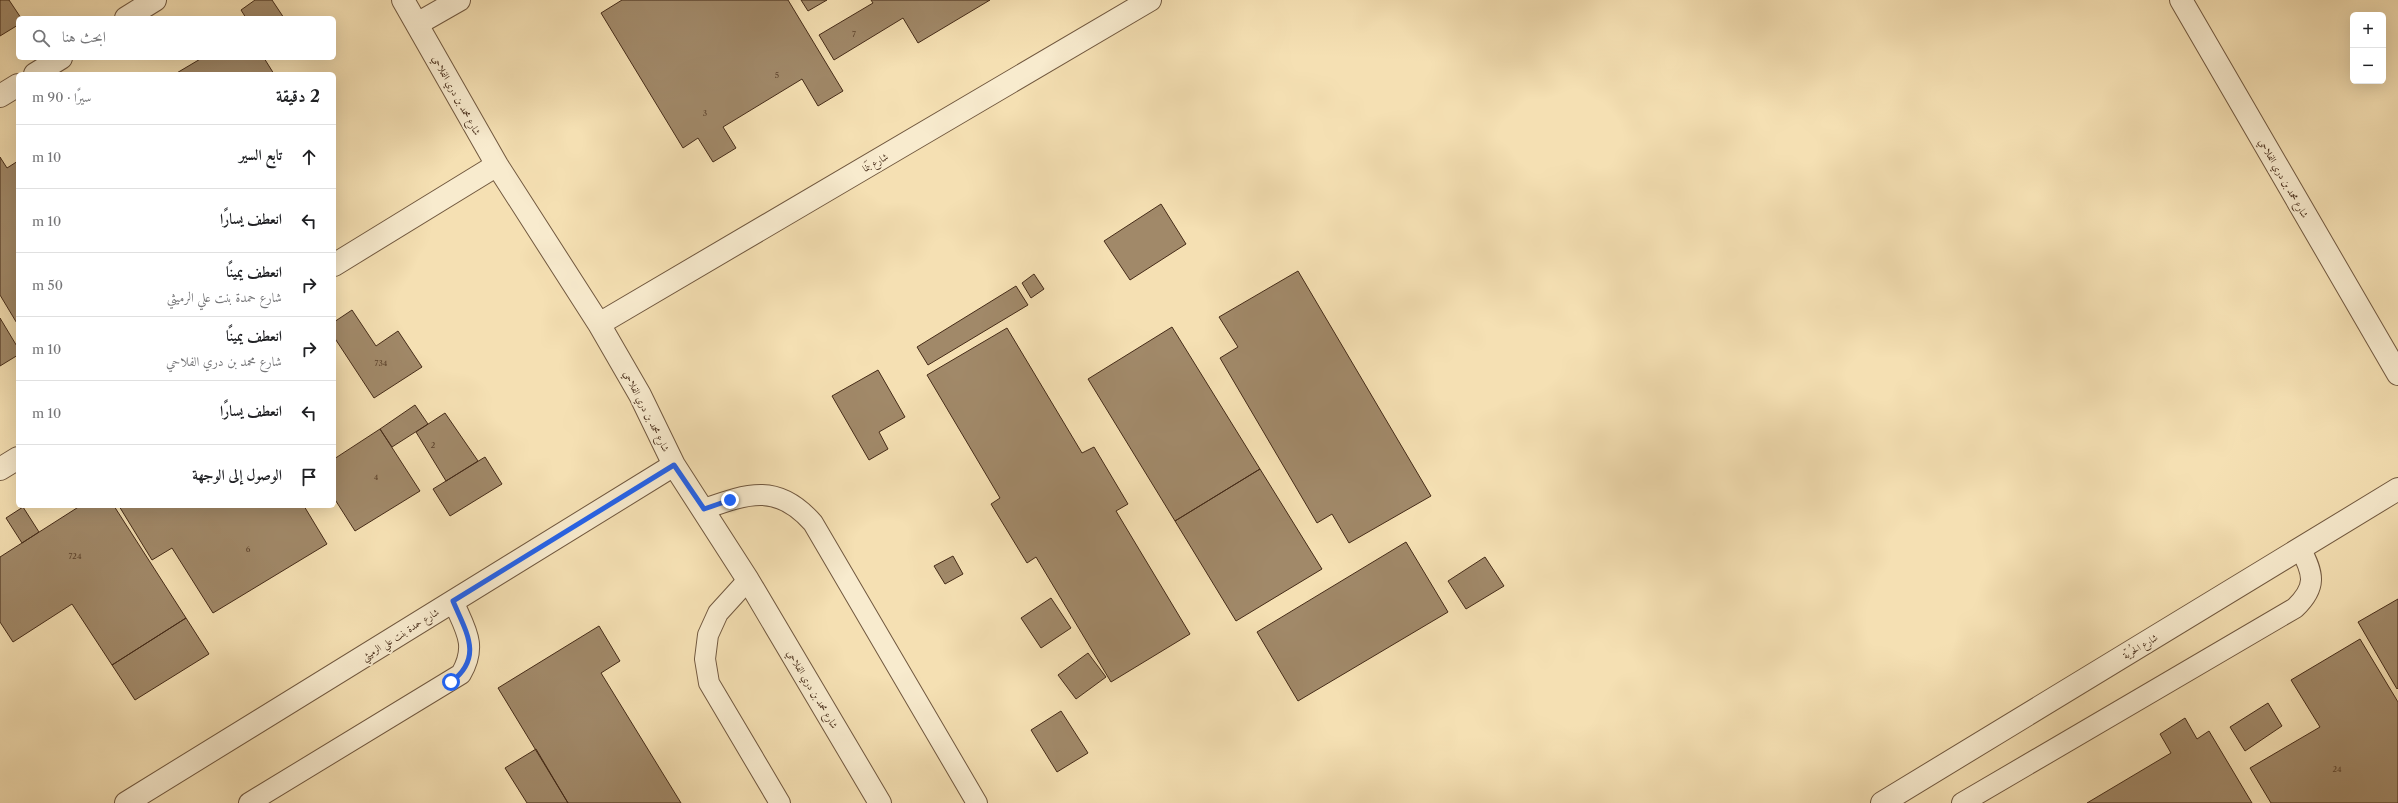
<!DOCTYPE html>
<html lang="ar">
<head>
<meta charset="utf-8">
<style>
	:root { --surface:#fff; --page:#f6f6f6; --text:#202124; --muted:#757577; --line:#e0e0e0 }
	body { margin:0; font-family:"Libre Caslon Text",Amiri,serif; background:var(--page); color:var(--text); direction:rtl }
	.controls { position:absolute; right:12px; top:12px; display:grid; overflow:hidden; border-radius:6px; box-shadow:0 4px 16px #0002 }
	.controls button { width:36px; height:36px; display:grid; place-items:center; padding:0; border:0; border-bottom:1px solid var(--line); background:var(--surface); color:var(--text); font:20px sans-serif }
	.stop { position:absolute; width:12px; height:12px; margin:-9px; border:3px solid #2563eb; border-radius:50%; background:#fff }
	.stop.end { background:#2563eb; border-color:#fff; box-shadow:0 1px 4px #0008 }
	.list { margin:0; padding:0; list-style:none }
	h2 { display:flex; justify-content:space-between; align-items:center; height:52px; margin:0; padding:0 16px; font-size:17px }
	h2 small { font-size:13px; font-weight:400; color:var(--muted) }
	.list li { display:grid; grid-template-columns:26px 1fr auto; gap:12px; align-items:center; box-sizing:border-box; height:64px; padding:0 16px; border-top:1px solid var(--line) }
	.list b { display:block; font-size:15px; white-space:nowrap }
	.list p { margin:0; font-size:13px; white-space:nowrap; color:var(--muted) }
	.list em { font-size:13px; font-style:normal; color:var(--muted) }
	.icon { flex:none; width:22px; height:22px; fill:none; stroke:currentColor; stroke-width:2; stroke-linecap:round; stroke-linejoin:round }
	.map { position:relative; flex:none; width:2398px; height:803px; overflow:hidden; direction:ltr }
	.search { position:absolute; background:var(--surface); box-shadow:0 4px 16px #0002; left:16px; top:16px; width:320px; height:44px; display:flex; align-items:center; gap:10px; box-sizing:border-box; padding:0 14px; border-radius:6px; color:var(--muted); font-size:15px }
	.panel { position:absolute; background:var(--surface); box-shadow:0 4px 16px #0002; left:16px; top:72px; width:320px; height:436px; border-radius:6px; direction:rtl }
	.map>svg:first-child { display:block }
</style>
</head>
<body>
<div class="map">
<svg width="2398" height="803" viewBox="0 0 2398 803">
	<rect width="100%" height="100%" fill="#f5e0b3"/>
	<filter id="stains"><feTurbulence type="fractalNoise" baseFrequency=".005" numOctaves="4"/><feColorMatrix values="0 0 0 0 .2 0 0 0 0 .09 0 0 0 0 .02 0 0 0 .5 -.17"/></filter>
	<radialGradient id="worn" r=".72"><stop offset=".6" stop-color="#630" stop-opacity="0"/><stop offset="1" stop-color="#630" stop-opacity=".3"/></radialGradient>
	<path fill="#a18969" stroke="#452b18" d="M0,0H9L21,18H18V25L0,36Z
		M255,0H272L284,18H246L241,10Z
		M622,0H788L843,91L818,106L802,79L723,127L736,148L713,162L698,138L683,148L601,13Z
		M801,0H827L808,11Z
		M871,0H990L918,43L903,18L834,60L819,35L873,3Z
		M202,58H264L274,74H175Z
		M0,157L7,168L18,161V325L0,295Z
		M1161,204L1186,244L1130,280L1104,241Z
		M1298,271L1431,496L1349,543L1332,514L1317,523L1220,358L1238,347L1219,317Z
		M1034,274L1044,289L1031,298L1022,283Z
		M1016,286L1028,305L928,365L917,347Z
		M352,310L376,346L398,331L422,367L374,398L334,337V322Z
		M0,318L18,348V355L0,366Z
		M1172,327L1260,469L1175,521L1088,379Z
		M1007,328L1082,453L1094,447L1128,504L1116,511L1190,634L1111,682L1036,557L1027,563L991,504L1000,498L927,375Z
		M878,370L905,417L879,432L888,449L869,460L832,396Z
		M415,405L428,424L392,447L380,429Z
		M445,413L478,461L446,481L416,432Z
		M380,429L420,491L355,531L334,498V459Z
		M485,457L502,484L450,516L433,489Z
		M1260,469L1322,569L1236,621L1175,521Z
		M80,506H114L186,618L112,665L72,604L13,642L0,622V557Z
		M119,506H304L327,544L213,613L172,548L152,560Z
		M23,507L39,532L22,543L6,518Z
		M1406,542L1448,612L1298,701L1257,632Z
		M953,556L963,574L945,584L934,566Z
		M1485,557L1504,586L1466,609L1448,581Z
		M1051,598L1071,628L1041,648L1021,618Z
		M2398,599V688L2397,689L2358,622Z
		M186,618L209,654L135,700L112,665Z
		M599,626L620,661L601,673L681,803H568L498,688Z
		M2360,639L2398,702V803H2271L2250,768L2320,727L2291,680Z
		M1088,653L1106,677L1076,699L1058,675Z
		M2268,703L2282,726L2245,751L2230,727Z
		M1061,711L1088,753L1057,772L1031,730Z
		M2185,718L2197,739L2209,731L2252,803H2087L2171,753L2160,734Z
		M536,749L568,803H527L505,768Z"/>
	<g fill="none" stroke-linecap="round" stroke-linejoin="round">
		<g stroke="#71583f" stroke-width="22">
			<path id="service" d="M704,509C749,493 778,483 813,523L977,803
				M748,580L718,613L708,635L705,659L709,683L780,803
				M249,803L461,674C478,645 465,629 453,601
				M1962,803L2295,608C2317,587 2314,574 2300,548"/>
		</g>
		<g stroke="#71583f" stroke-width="24">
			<path id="minor" d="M403,0L497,165L599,324L640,395L674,465L748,580L880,803
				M2181,0L2398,374
				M126,18L155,0
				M417,24L459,0
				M35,74L61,58
				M0,96L18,85
				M334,265L497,165
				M599,324L1150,0
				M0,469L18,458
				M126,803L674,465
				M1882,803L2398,489"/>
		</g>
		<use href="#service" stroke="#f8ebce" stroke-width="20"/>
		<use href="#minor" stroke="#f8ebce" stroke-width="22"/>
	</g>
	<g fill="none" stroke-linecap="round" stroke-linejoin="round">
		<path stroke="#2563eb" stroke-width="5" d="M451,682C484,657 466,632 453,601L674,465L704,509L730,500"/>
	</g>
	<g text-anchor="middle" stroke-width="4" stroke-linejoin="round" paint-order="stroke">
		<g font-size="8" fill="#5c422c">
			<text x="854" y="37">7</text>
			<text x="777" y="78">5</text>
			<text x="705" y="116">3</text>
			<text x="381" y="366">734</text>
			<text x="433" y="448">2</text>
			<text x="376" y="480">4</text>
			<text x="248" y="552">6</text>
			<text x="75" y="559">724</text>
			<text x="2337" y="772">24</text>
		</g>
		<g font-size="10" fill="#452b18" stroke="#f8ebce">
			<text transform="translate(457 95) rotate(61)" y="4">شارع محمد بن دري الفلاحي</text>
			<text transform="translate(875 162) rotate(-30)" y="4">شارع بَنَما</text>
			<text transform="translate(2284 178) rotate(60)" y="4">شارع محمد بن دري الفلاحي</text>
			<text transform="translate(647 411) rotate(63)" y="4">شارع محمد بن دري الفلاحي</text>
			<text transform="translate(400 634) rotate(-32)" y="4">شارع حمدة بنت علي الرميثي</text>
			<text transform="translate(2140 646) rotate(-31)" y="4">شارع الحُريّة</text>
			<text transform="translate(813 689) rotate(59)" y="4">شارع محمد بن دري الفلاحي</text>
		</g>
	</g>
	<rect width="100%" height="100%" filter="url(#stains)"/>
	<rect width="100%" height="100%" fill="url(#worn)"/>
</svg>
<div class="controls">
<button>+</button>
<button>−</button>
</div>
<div class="stop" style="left:451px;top:682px"></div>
<div class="stop end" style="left:730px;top:500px"></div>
<div class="search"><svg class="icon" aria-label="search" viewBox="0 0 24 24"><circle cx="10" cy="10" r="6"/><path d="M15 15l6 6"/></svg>ابحث هنا</div>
<section class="panel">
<h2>2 دقيقة<small>سيرًا · 90 m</small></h2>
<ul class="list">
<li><svg class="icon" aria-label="ahead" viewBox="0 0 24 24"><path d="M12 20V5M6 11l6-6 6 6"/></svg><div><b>تابع السير</b></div><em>10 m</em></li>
<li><svg class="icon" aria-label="left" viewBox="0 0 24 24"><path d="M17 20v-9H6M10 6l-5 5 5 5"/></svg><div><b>انعطف يسارًا</b></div><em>10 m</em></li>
<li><svg class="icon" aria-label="right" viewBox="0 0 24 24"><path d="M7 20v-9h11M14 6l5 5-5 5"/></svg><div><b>انعطف يمينًا</b><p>شارع حمدة بنت علي الرميثي</p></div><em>50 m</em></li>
<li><svg class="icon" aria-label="right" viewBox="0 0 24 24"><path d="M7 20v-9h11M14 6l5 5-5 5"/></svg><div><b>انعطف يمينًا</b><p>شارع محمد بن دري الفلاحي</p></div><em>10 m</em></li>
<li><svg class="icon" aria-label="left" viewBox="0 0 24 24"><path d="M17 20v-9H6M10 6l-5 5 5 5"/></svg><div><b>انعطف يسارًا</b></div><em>10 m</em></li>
<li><svg class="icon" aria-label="arrive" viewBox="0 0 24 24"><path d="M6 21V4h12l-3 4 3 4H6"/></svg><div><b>الوصول إلى الوجهة</b></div></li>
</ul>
</section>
</div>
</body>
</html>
